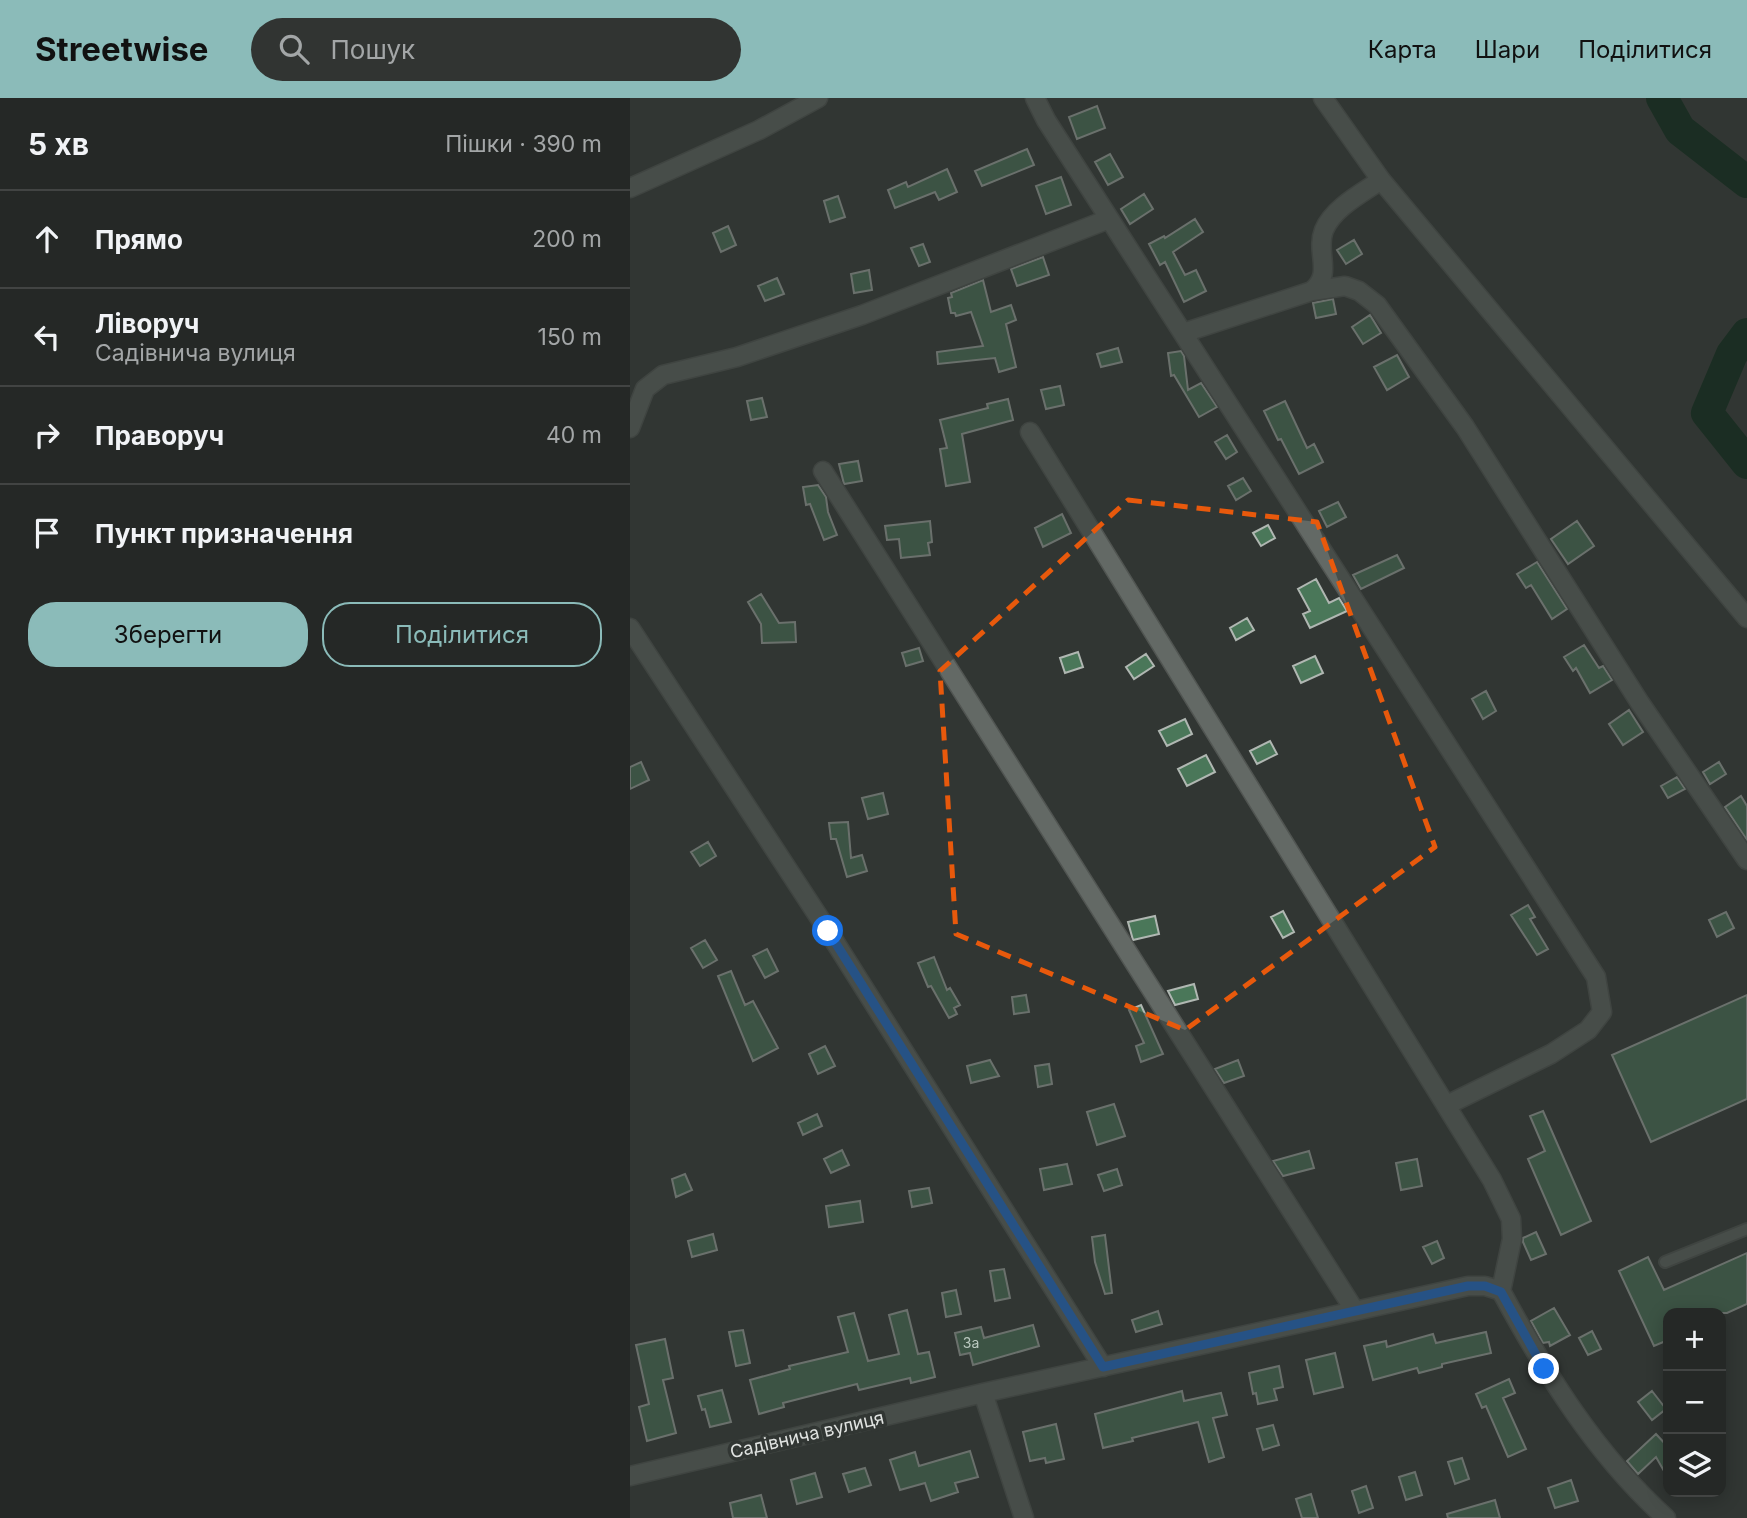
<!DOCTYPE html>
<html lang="uk">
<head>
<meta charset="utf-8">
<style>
	:root { --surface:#252826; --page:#313432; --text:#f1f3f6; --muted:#a3a6a7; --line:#424443; --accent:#8bbbb9 }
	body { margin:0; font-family:Inter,sans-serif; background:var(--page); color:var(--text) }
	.controls { position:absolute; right:21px; bottom:21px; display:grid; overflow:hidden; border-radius:14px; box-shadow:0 4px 18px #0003 }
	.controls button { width:63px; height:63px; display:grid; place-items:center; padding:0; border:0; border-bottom:2px solid var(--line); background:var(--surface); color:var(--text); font:35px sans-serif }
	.stop { position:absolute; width:21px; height:21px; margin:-16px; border:5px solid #1a73e8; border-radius:50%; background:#fff }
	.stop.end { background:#1a73e8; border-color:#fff; box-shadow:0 2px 7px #0008 }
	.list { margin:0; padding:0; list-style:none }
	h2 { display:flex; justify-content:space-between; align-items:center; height:91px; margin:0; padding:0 28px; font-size:30px }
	h2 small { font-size:23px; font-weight:400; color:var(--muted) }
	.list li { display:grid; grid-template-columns:46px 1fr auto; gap:21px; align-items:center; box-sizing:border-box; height:98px; padding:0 28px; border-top:2px solid var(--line) }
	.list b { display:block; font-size:26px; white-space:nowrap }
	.list p { margin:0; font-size:23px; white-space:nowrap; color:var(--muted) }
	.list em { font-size:23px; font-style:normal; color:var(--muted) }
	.actions { display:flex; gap:14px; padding:21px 28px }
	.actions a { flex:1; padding:16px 0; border:2px solid var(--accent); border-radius:28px; text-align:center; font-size:24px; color:var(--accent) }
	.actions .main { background:var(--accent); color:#111 }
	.icon { flex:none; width:38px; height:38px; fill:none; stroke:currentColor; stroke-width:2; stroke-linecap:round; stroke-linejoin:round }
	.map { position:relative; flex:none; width:1117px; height:1420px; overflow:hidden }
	header { display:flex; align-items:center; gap:42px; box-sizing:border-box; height:98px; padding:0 35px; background:var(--accent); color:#111 }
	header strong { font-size:33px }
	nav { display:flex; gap:38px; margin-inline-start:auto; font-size:24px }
	.search { width:490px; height:63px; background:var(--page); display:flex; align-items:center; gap:18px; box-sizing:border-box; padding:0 24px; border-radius:38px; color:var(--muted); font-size:26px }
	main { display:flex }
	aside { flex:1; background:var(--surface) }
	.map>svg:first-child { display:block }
</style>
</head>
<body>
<header>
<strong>Streetwise</strong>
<div class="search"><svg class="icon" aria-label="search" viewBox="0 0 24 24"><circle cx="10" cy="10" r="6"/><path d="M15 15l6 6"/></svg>Пошук</div>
<nav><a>Карта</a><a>Шари</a><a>Поділитися</a></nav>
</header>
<main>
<aside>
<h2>5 хв<small>Пішки · 390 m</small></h2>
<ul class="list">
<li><svg class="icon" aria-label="ahead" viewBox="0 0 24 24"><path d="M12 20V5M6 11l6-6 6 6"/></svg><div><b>Прямо</b></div><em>200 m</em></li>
<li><svg class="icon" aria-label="left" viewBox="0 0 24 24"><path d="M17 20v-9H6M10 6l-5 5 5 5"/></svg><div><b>Ліворуч</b><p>Садівнича вулиця</p></div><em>150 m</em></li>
<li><svg class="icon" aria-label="right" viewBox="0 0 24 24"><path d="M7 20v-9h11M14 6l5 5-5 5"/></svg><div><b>Праворуч</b></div><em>40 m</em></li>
<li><svg class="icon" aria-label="arrive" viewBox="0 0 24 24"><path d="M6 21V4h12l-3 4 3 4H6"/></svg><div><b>Пункт призначення</b></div></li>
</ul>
<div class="actions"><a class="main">Зберегти</a><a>Поділитися</a></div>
</aside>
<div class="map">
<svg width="1117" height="1420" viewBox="0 0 1117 1420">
	<rect width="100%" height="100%" fill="#313633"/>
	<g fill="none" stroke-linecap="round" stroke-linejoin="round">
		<path stroke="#012310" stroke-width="32" d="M1032,0L1050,32L1117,84
			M1117,236L1102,256L1077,315L1117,365"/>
	</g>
	<path fill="#4a7759" stroke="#b0b7b2" stroke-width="2" d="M467,8L475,30L447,41L439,19Z
		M397,51L404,67L352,88L345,73Z
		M480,56L493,79L478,87L465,64Z
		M317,71L327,94L309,102L305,94L265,110L258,92L276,84L278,89Z
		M431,79L441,107L416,116L406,88Z
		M514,96L523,111L500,126L491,111Z
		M208,98L215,119L200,124L194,103Z
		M565,121L573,134L543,154L555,177L566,172L576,193L554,204L535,164L530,167L519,146L534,138L535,140Z
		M98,128L106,147L91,154L83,135Z
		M724,142L732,156L716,166L707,152Z
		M293,146L300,164L289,168L281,150Z
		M413,159L419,177L387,188L381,171Z
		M239,172L242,192L224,195L221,176Z
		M147,180L154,196L135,203L128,188Z
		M353,182L361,214L381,207L386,222L376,226L386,269L369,274L365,260L308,266L307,254L353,248L341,214L326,218L325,215H321L318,200L322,199L321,195Z
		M703,201L706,216L686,220L683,205Z
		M740,217L751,235L733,246L722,229Z
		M488,250L492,264L471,269L467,256Z
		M551,253L554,258L558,292L571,285L587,309L569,319L544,277L541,278L538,255Z
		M767,257L779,279L757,292L744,269Z
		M430,288L434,307L416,311L411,292Z
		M132,300L137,319L121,322L117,303Z
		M378,301L383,322L332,336L340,384L316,388L310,351L317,350L310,322L358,310L357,306Z
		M655,303L677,350L684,346L693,364L669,376L651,341L648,342L634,313Z
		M597,337L607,354L596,361L585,344Z
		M228,363L232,383L214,386L209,366Z
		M613,380L621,393L606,402L598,388Z
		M188,387L196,399L198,414L207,437L194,442L180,406L176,407L173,389Z
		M708,404L716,419L697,429L689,413Z
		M432,416L441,435L413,449L405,430Z
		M300,423L302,444L298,445L300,457L271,460L269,441L257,442L255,428Z
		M947,423L964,448L938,466L921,441Z
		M638,427L645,440L631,448L623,435Z
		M767,457L774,470L731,491L723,477Z
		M907,464L937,511L922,521L901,487L896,490L887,476Z
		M686,481L699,505L709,500L717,513L680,530L673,516L680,513L668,491Z
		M131,496L149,525L165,524L166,544L132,545L131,526L118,504Z
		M617,520L624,532L606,542L600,530Z
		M954,547L969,570L973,568L982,582L960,595L946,570L943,573L934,559Z
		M289,550L293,563L276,568L272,555Z
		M448,554L453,569L435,575L430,560Z
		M516,556L524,568L504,581L496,569Z
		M685,558L693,575L671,585L663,568Z
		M856,593L866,613L853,621L842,601Z
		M999,612L1013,634L993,647L979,626Z
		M555,621L562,636L537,648L529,633Z
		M640,643L647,656L627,666L620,653Z
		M576,657L585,674L557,688L548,671Z
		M11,664L19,682L0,691V669Z
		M1089,664L1096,676L1080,686L1073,674Z
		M1047,679L1055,691L1038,700L1031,688Z
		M253,695L258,716L238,721L232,700Z
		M1111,698L1117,708V742L1095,709Z
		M218,724L221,760L232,757L237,773L217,779L206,741H201L199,725Z
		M78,744L86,758L70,768L61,754Z
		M898,807L905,819L900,821L918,851L907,857L881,817Z
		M653,813L664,834L653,840L641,819Z
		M1096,814L1104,830L1087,839L1079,822Z
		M525,818L529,836L503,842L498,824Z
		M75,842L87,862L73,870L61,850Z
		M137,851L148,873L135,880L123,858Z
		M304,859L317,892L320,890L330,907L324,910L327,916L319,920L301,888L298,889L288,865Z
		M101,873L115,907L123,903L148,950L123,963L88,878Z
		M564,886L568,901L545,907L538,893Z
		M396,897L399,914L384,916L382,899Z
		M1117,897V1001L1021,1044L982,957Z
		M511,907L533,956L511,964L506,948L514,945L499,912Z
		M195,948L205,968L188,976L179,956Z
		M360,962L369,978L341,985L337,968Z
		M608,962L614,978L594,985L585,971Z
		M419,966L422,986L408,989L405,968Z
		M484,1006L495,1038L467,1047L457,1014Z
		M913,1013L961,1123L931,1137L898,1061L915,1053L900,1018Z
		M187,1016L192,1028L173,1037L168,1025Z
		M212,1052L219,1067L201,1075L194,1061Z
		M679,1053L684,1070L653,1078L643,1063Z
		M787,1061L792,1088L771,1092L766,1065Z
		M437,1066L442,1086L414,1092L410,1071Z
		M487,1071L492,1087L474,1093L468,1077Z
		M55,1076L62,1092L46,1099L42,1081Z
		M299,1090L302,1105L282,1109L279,1093Z
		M230,1103L233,1124L199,1129L196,1108Z
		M906,1134L916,1156L901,1162L893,1144V1140Z
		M83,1136L87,1152L62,1159L58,1143Z
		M475,1137L482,1195L475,1196L465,1164L462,1139Z
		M807,1143L814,1160L802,1166L793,1149Z
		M1117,1155V1206L1097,1215H1038V1242L1024,1248L989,1173L1018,1159L1034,1192Z
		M374,1171L380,1200L365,1203L360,1173Z
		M326,1192L331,1216L316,1219L312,1195Z
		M924,1210L940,1237L920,1248L919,1244L913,1245L901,1223Z
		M277,1212L288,1256L299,1254L305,1279L281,1285L280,1280L229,1292L227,1286L153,1305L154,1309L129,1316L120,1282L160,1271L159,1268L218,1254L208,1219L224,1215L238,1263L269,1256L259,1217Z
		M528,1213L532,1226L506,1234L502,1222Z
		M403,1227L409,1248L343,1267L340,1255L330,1257L325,1235L351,1229L354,1240Z
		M113,1232L120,1265L106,1268L99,1234Z
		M962,1233L971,1251L958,1257L949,1240Z
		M856,1234L861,1255L812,1266V1269L789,1275L787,1270L743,1282L734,1248L756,1243L757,1249L803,1236L806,1245Z
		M35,1241L43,1280L33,1282L46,1335L17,1343L9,1309L19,1306L6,1247Z
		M705,1255L713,1289L684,1296L676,1262Z
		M649,1268L653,1289L644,1291L647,1302L628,1306L626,1295L623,1296L619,1275Z
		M879,1281L885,1295L873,1300L896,1351L878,1359L856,1308L852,1310L846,1296Z
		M92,1292L101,1324L80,1329L75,1311L72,1312L68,1298Z
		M552,1293L554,1303L591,1295L597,1317L583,1320L594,1359L579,1364L568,1324L502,1340L503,1343L473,1350L465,1316Z
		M1022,1293L1036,1311L1022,1322L1008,1304Z
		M426,1326L434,1361L416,1365L415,1360L400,1363L393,1334Z
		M643,1327L649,1347L633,1352L627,1331Z
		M1026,1336L1038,1349V1380L1026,1359L1008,1376L997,1363Z
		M340,1353L348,1379L325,1385L328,1394L301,1403L295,1385L270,1392L260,1362L285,1354L289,1368Z
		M832,1360L839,1381L825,1386L818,1364Z
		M235,1370L241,1387L219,1394L213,1376Z
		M785,1374L792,1397L776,1402L769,1379Z
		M185,1375L192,1399L167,1406L161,1382Z
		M941,1382L948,1403L925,1410L918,1390Z
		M736,1388L743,1410L729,1415L722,1393Z
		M681,1396L688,1420H672L666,1401Z
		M131,1397L137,1420H103L100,1405Z
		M865,1402L870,1420H818L817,1416Z"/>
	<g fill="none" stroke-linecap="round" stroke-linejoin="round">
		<g stroke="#515552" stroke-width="14">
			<path id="service" d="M1035,1164L1117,1131"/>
		</g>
		<g stroke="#515552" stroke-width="21">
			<path id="minor" d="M405,0L416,22L966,879L972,914L958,932L921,956L817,1007
				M693,0L751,82L1117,520
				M0,90L129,32L188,0
				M682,193C704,175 685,155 694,132C703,110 732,95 751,82
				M553,235L682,193L715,188L729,193L747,207L835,329L1010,605L1117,762
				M0,330L15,291L33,277L107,259L232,217L479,121
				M400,334L862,1082L881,1121L882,1141L871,1193C916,1276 966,1357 1036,1420
				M193,373L725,1213
				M0,530L198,833L473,1269
				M353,1295L394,1420
				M0,1378L353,1295L838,1188H855L871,1193"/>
		</g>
		<use href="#service" stroke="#636965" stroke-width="10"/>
		<use href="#minor" stroke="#636965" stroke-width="18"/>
	</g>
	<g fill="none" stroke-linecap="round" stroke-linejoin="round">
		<path stroke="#1a73e8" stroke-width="9" d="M198,833L473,1269L838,1188H855L871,1194L914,1271"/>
	</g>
	<path d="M0 0H1117V1420H0ZM498,402L687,424L805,749L555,932L326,836L310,573Z" fill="#313633" fill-opacity=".55" fill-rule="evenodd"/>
	<path fill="none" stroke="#e8590c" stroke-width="5" stroke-dasharray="14 9" stroke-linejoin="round" d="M498,402L687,424L805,749L555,932L326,836L310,573Z"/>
	<g text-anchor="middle" stroke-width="7" stroke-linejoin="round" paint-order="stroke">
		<g font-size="14" fill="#bac8bf">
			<text x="341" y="1250">3а</text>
		</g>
		<g font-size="18" fill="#e0e3e1" stroke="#313633">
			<text transform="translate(177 1337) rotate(-13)" y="6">Садівнича вулиця</text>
		</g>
	</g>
</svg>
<div class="controls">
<button>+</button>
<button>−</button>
<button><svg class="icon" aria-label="layers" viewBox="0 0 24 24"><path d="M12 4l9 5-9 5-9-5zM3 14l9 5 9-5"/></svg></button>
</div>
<div class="stop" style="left:198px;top:833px"></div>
<div class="stop end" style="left:914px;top:1271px"></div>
</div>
</main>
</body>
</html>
